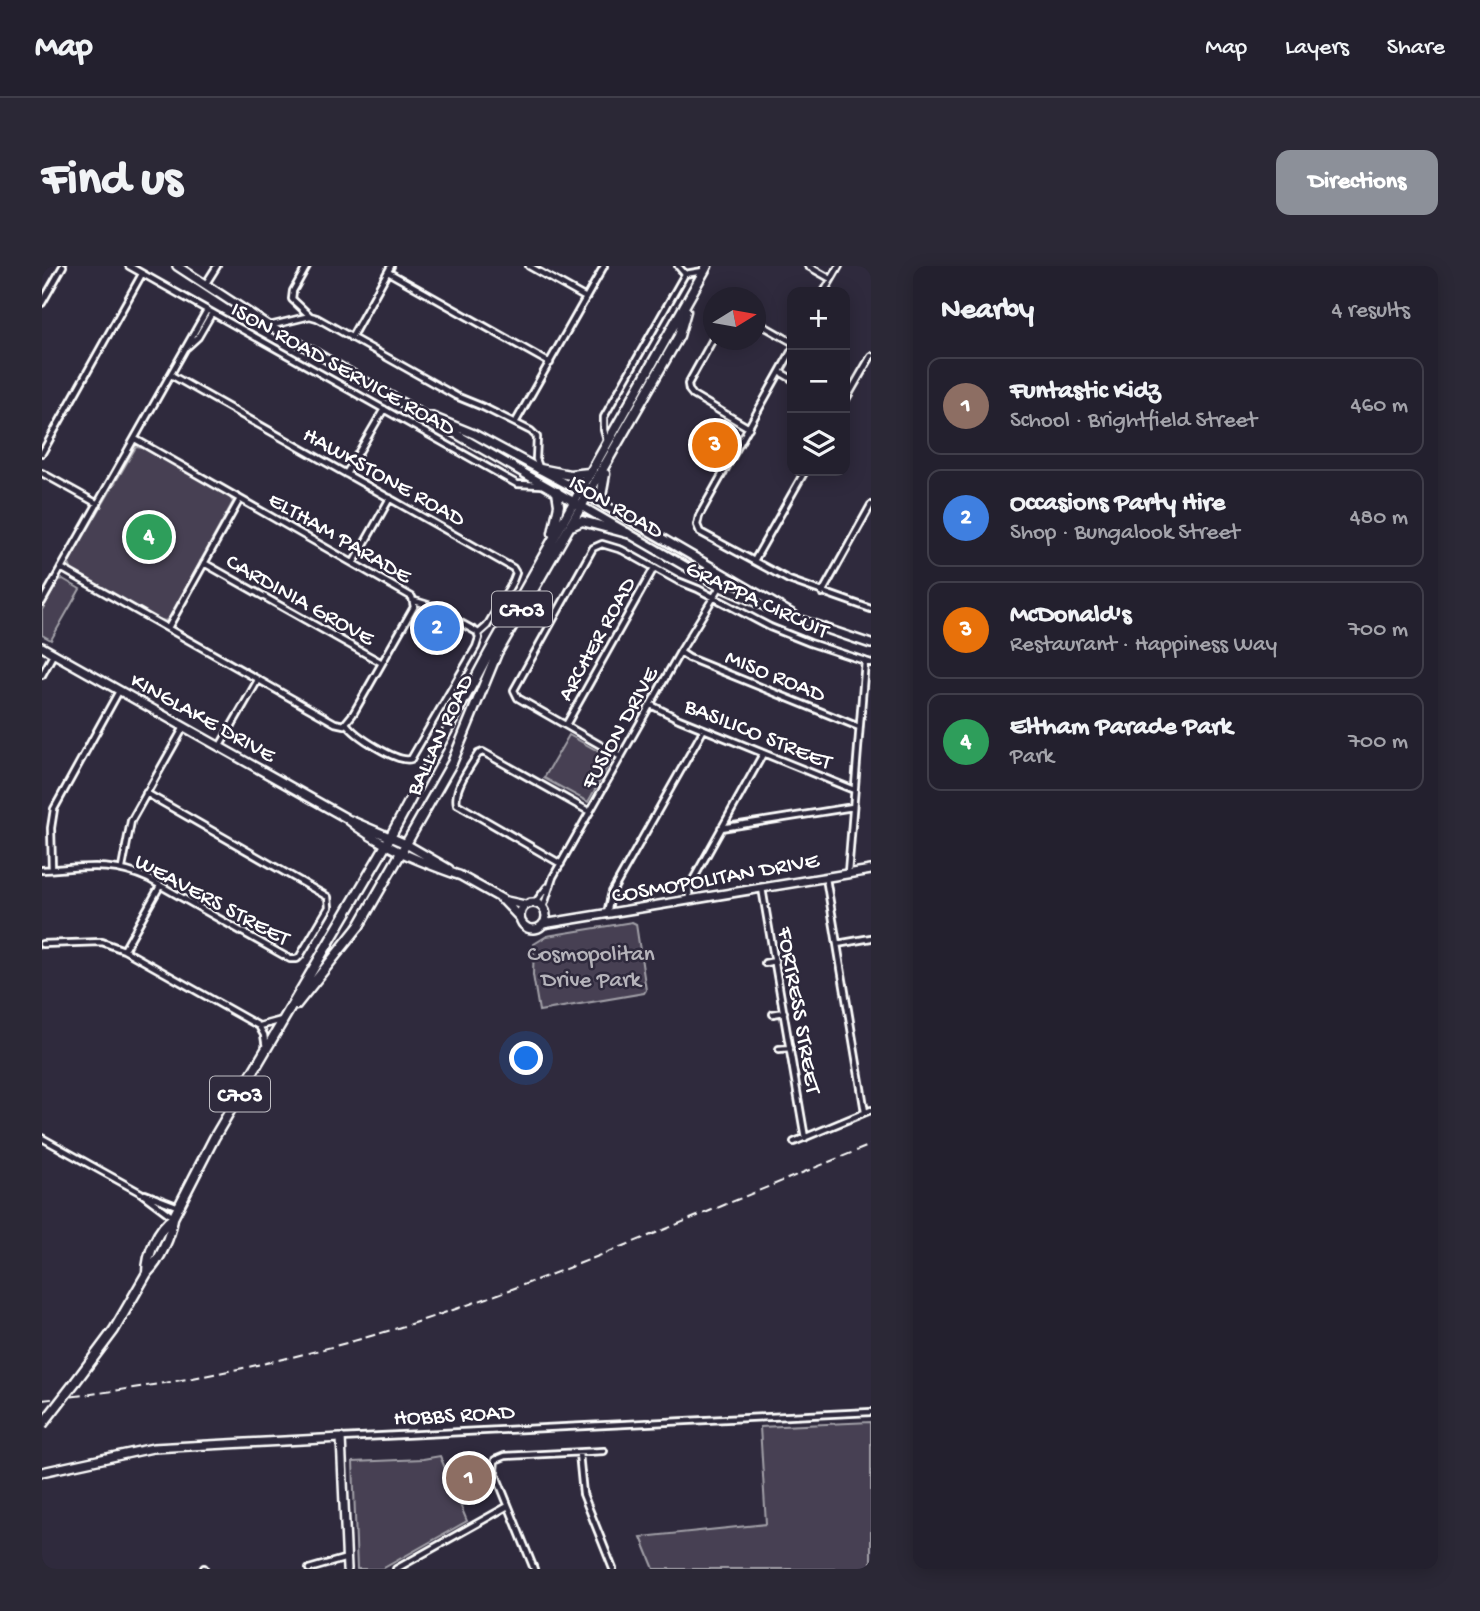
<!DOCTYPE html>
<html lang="en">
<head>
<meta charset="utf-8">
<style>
	:root { --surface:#23202e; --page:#2b2836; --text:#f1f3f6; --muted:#a3a3aa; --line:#403e4a; --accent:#8c9099 }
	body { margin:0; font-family:"Gochi Hand",sans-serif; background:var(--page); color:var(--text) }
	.controls { position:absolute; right:21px; top:21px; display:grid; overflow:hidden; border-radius:14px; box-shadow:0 4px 18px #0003 }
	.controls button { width:63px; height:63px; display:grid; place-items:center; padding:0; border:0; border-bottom:2px solid var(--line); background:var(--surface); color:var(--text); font:35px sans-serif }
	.compass { position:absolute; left:661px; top:21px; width:63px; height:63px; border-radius:50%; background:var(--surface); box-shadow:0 4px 18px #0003; rotate:79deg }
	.you { position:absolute; left:485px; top:793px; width:24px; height:24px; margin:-18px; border:5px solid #fff; border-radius:50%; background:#1a73e8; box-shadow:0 0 0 10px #1a73e833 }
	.badge { display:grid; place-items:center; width:46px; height:46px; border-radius:50%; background:var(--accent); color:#fff; font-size:23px; font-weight:700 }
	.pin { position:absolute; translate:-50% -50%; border:4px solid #fff; box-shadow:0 2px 7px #0006 }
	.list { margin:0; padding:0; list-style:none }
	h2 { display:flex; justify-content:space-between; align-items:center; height:91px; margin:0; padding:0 28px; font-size:30px }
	h2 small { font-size:23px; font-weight:400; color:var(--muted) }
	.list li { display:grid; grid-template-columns:46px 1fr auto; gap:21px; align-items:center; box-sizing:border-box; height:98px; margin:0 14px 14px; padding:0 14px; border:2px solid var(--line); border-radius:14px }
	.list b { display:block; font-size:26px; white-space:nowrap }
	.list p { margin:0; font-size:23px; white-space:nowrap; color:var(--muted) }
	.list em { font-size:23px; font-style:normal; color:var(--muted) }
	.icon { flex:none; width:38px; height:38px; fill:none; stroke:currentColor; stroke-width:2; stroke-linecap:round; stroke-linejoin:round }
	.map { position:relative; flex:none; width:829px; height:1303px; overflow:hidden; border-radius:14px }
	header { display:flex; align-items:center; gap:42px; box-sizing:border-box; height:98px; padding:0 35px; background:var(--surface); border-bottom:2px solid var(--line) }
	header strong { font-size:33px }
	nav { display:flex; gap:38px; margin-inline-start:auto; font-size:24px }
	.intro { display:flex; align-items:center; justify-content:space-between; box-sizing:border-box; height:168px; padding:0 42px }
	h1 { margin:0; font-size:49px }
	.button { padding:18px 32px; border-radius:14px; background:var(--accent); color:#fff; font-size:24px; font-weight:700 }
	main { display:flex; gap:42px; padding:0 42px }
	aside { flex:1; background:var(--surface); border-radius:14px; box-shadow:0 4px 18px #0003 }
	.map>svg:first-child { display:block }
</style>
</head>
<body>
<header>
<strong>Map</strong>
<nav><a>Map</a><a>Layers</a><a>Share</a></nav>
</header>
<div class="intro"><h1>Find us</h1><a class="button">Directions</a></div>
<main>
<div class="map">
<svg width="829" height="1303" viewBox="0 0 829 1303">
	<rect width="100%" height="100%" fill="#2f2a3d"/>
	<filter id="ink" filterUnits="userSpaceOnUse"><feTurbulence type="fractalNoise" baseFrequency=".0143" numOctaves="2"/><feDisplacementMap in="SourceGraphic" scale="14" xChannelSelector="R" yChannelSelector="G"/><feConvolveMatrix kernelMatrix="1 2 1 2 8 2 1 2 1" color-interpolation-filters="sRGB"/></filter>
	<g filter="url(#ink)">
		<path fill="#464152" stroke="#a2a0a8" stroke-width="2" d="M94,181L101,182L187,230L191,236L128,351L123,355L116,353L30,305L27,298L28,294Z
			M21,313L38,323L9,374L0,369V344L17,314Z
			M527,469L570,493L546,536L502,512Z
			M590,656L594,658L604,724L602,727L497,745L491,709L492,678L505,670Z
			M829,1156V1303H612L599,1271L724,1258L718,1161Z
			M398,1190L425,1255L340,1303H315L311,1196L381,1193Z"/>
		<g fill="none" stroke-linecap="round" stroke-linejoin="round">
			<g stroke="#fff" stroke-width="10">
				<path id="street" d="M87,0L475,218L501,219
					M265,0L251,25L250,33L268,50
					M487,0L544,32
					M636,0L643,8
					M766,0L789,13
					M346,6L508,97
					M163,19L175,0
					M782,26L797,0
					M0,37L21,0
					M713,55L750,76
					M227,60L268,50L275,52L414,130L441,141L489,165L495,171L494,193L497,201
					M309,72L349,0
					M671,73L646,118L647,124L651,129L707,162
					M145,81L156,71L170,47
					M750,84L657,250L655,259L658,266L747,314L829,343
					M738,106L750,113
					M129,109L471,302L474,307L471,315L445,360L436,368
					M803,135L829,90
					M473,157L562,0
					M565,175L562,164V151L643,8L661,5
					M0,187L100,8
					M0,207L56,238
					M304,208L342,143
					M712,295L763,205
					M312,296L348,232
					M162,297L340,397
					M19,302L293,457L302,459L311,448L372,341L370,331L93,173
					M780,327L829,239
					M0,336L165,44
					M126,362L198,233
					M638,386L647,392L817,461
					M0,409L12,387
					M609,439L637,453L812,524
					M304,457C313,470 355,497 369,493L434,381L437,372L435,366L386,339L373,335
					M524,459L612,302
					M178,480L216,414
					M579,491L476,432L472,424L551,282L560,278L580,284L636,315L656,323L728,361L768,377L829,397
					M679,562L811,541
					M519,598L415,538C411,523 428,501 436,488L441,486L548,546
					M80,602L89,555L142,461
					M10,603L9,562L12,543L77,425
					M0,604C40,602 69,595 107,613L248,693H255L258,690L287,641L286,631L104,527
					M806,607L823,395
					M784,612L823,846
					M720,622L763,872
					M647,634V621L721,488
					M493,637L505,621
					M501,642L511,611L638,386L678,321
					M565,647L570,626L662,463
					M0,678L60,676L82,684L217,760L222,769L224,782
					M795,678L829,672
					M82,684L118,620
					M723,697L733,695
					M731,748L742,746
					M218,760L240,754
					M737,783L748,782
					M0,872L99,927L131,951
					M752,876L829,844
					M103,928L137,941
					M299,1172L829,1146
					M537,1187L541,1228L571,1303
					M162,1302V1303
					M267,1303L305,1292
					M354,1303L466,1240
					M492,1303L452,1204L453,1194L463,1190L562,1185"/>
			</g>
			<g stroke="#fff" stroke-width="12">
				<path id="secondary" d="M135,0L227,60L681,322L741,348L829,378
					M388,150L432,168L547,230L752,349
					M0,381L304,552C337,580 379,596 419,610
					M308,554L364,578L407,603
					M417,609L460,633L478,652
					M460,634L483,639
					M478 650a13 13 0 1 1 26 0a13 13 0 1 1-26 0Z
					M501,658L829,604
					M0,1206L111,1182L299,1172L305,1303"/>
			</g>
			<g stroke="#fff" stroke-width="13">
				<path id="primary" d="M498,203L528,209L547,207
					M563,208L559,230L564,240
					M531,259L540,255L585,267
					M511,267L517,239L515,226
					M254,739L317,660L360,585L410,497L455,387L637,70L644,45
					M105,1007C105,988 116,962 131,952
					M34,1115L72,1064L105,1007C118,994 129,970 131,952L172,872L344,579L447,387L665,0"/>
			</g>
			<use href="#street" stroke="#2f2a3d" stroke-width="4.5"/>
			<use href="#secondary" stroke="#2f2a3d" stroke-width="7"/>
			<use href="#primary" stroke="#2f2a3d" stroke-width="8"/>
			<path stroke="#fff" stroke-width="2" stroke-dasharray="10 5" stroke-linecap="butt" d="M0,1134C136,1119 269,1092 399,1048C545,999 686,936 829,879"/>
			<g stroke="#fff" stroke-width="13" stroke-linecap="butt">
				<path id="primary-bridge" d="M0,1159L34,1115"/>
			</g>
			<use href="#primary-bridge" stroke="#2f2a3d" stroke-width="8"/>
		</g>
	</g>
	<g text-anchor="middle" stroke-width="5" stroke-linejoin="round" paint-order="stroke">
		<g fill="#2f2a3d" stroke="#c1bfc5" stroke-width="2">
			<rect x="450" y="325.5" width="60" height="35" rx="5"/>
			<rect x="168" y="810.5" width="60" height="35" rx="5"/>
		</g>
		<g font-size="21" font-weight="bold" fill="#fff">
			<text x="480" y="350">C703</text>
			<text x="198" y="835">C703</text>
		</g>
		<g font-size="23" fill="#fff" stroke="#2f2a3d">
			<text transform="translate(302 101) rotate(29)" y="8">ISON ROAD SERVICE ROAD</text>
			<text transform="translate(343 209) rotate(29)" y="8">HAWKSTONE ROAD</text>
			<text transform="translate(575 239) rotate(30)" y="8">ISON ROAD</text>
			<text transform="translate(299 270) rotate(30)" y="8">ELTHAM PARADE</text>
			<text transform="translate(259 332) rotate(29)" y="8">CARDINIA GROVE</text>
			<text transform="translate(716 332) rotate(25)" y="8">GRAPPA CIRCUIT</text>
			<text transform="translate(553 372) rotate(-61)" y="8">ARCHER ROAD</text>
			<text transform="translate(734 408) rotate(22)" y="8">MISO ROAD</text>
			<text transform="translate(162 450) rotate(29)" y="8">KINGLAKE DRIVE</text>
			<text transform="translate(576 461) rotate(-61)" y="8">FUSION DRIVE</text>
			<text transform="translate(717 466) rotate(22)" y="8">BASILICO STREET</text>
			<text transform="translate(396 468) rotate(-65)" y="8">BALLAN ROAD</text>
			<text transform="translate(673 610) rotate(-10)" y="8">COSMOPOLITAN DRIVE</text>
			<text transform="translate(171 632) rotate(28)" y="8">WEAVERS STREET</text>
			<text transform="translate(759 744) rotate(80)" y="8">FORTRESS STREET</text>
			<text transform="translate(412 1147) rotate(-3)" y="8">HOBBS ROAD</text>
		</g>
		<g font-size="23" fill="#b5b3ba" stroke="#2f2a3d">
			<text x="549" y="694">Cosmopolitan<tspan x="549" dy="26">Drive Park</tspan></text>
		</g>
	</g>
</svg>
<div class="controls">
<button>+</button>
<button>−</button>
<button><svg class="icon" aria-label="layers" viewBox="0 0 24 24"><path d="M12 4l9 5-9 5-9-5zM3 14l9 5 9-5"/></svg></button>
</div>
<svg class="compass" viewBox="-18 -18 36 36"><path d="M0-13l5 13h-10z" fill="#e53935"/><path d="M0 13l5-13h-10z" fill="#a3a3aa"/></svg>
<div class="you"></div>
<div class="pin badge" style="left:427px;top:1212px;background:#8d6e63">1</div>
<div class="pin badge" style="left:395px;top:362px;background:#3f7fe0">2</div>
<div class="pin badge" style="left:673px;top:179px;background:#e8710a">3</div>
<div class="pin badge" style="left:107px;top:271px;background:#2e9e5b">4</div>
</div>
<aside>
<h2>Nearby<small>4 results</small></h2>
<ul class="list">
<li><span class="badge" style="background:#8d6e63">1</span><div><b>Funtastic Kidz</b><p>School · Brightfield Street</p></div><em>460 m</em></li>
<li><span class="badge" style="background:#3f7fe0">2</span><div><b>Occasions Party Hire</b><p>Shop · Bungalook Street</p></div><em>480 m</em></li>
<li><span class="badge" style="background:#e8710a">3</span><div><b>McDonald's</b><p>Restaurant · Happiness Way</p></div><em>700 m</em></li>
<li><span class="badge" style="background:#2e9e5b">4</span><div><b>Eltham Parade Park</b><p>Park</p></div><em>700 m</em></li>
</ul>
</aside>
</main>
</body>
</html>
